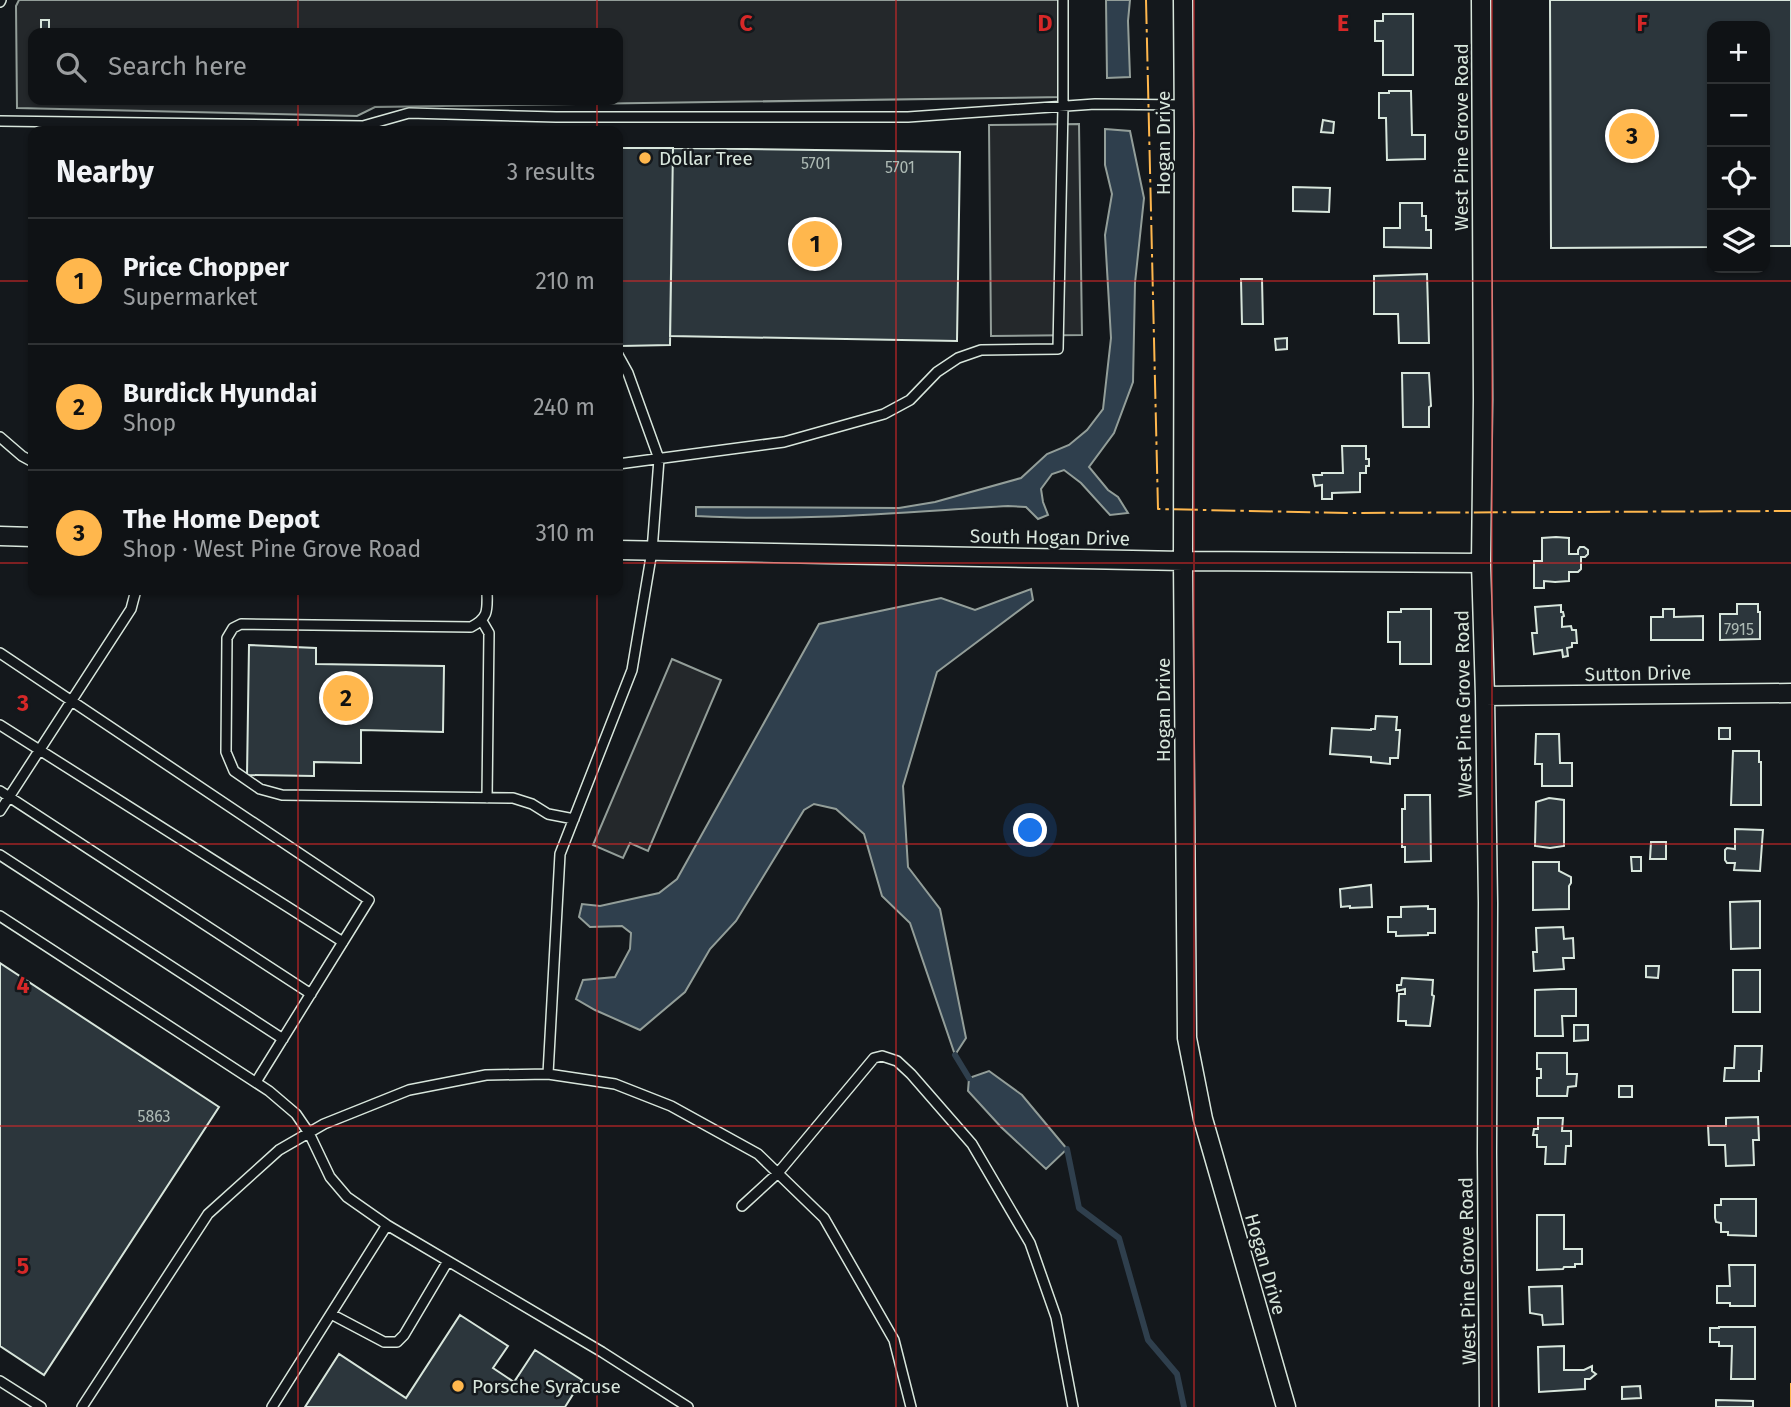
<!DOCTYPE html>
<html lang="en">
<head>
<meta charset="utf-8">
<style>
	:root { --surface:#0f1215; --page:#181b1e; --text:#f1f3f6; --muted:#9b9ea0; --line:#2f3234; --accent:#ffb74d }
	body { margin:0; font-family:"Fira Sans",sans-serif; background:var(--page); color:var(--text) }
	.controls { position:absolute; right:21px; top:21px; display:grid; overflow:hidden; border-radius:14px; box-shadow:0 2px 5px #0004 }
	.controls button { width:63px; height:63px; display:grid; place-items:center; padding:0; border:0; border-bottom:2px solid var(--line); background:var(--surface); color:var(--text); font:35px sans-serif }
	.you { position:absolute; left:1031px; top:831px; width:24px; height:24px; margin:-18px; border:5px solid #fff; border-radius:50%; background:#1a73e8; box-shadow:0 0 0 10px #1a73e833 }
	.badge { display:grid; place-items:center; width:46px; height:46px; border-radius:50%; background:var(--accent); color:#111; font-size:23px; font-weight:700 }
	.pin { position:absolute; translate:-50% -50%; border:4px solid #fff; box-shadow:0 2px 7px #0006 }
	.list { margin:0; padding:0; list-style:none }
	h2 { display:flex; justify-content:space-between; align-items:center; height:91px; margin:0; padding:0 28px; font-size:30px }
	h2 small { font-size:23px; font-weight:400; color:var(--muted) }
	.list li { display:grid; grid-template-columns:46px 1fr auto; gap:21px; align-items:center; box-sizing:border-box; height:126px; padding:0 28px; border-top:2px solid var(--line) }
	.list b { display:block; font-size:26px; white-space:nowrap }
	.list p { margin:0; font-size:23px; white-space:nowrap; color:var(--muted) }
	.list em { font-size:23px; font-style:normal; color:var(--muted) }
	.icon { flex:none; width:38px; height:38px; fill:none; stroke:currentColor; stroke-width:2; stroke-linecap:round; stroke-linejoin:round }
	.map { position:relative; flex:none; width:1791px; height:1407px; overflow:hidden }
	.search { position:absolute; background:var(--surface); box-shadow:0 2px 5px #0004; left:28px; top:28px; width:595px; height:77px; display:flex; align-items:center; gap:18px; box-sizing:border-box; padding:0 24px; border-radius:14px; color:var(--muted); font-size:26px }
	.panel { position:absolute; background:var(--surface); box-shadow:0 2px 5px #0004; left:28px; top:126px; width:595px; height:469px; border-radius:14px }
	.map>svg:first-child { display:block }
</style>
</head>
<body>
<div class="map">
<svg width="1791" height="1407" viewBox="0 0 1791 1407">
	<rect width="100%" height="100%" fill="#14181c"/>
	<path fill="#24282b" stroke="#939e99" stroke-width="2" fill-rule="evenodd" d="M19,0H1061L1063,97L375,107L357,116L17,108L16,6ZM33,33H618V100H33Z
		M1079,124L1082,335L991,336L989,125Z
		M672,659L721,680L648,851L630,843L623,858L593,845Z"/>
	<path fill="#2f3f4d" stroke="#939e99" stroke-width="2" d="M1106,0H1130L1128,21L1130,77L1107,78Z
		M1105,129L1130,131L1144,198L1135,283L1133,382L1114,433L1089,467L1108,490L1118,497L1128,513L1110,515L1081,483L1064,470L1052,474L1041,489L1043,502L1048,515L1038,519L1026,507L1008,506C904,512 800,522 696,516V507L899,508L935,502L1021,478L1047,454L1069,445L1087,430L1103,409L1111,338L1105,235L1112,194L1105,165Z
		M1031,589L1033,600L937,672L903,786L908,867L940,909L966,1038L955,1055L910,923L882,896L864,834L836,809L814,804L804,810L736,921L710,949L685,992L640,1030L595,1010L576,999L583,980L615,977L630,949L631,933L622,926L590,927L579,917L582,904L600,906L659,893L677,879L819,624L941,598L975,610Z
		M989,1071L1022,1095L1067,1149L1046,1169L1001,1127L968,1091L969,1078Z"/>
	<g fill="none" stroke-linecap="round" stroke-linejoin="round">
		<path stroke="#2f3f4d" stroke-width="6" d="M955,1055L969,1078
			M1067,1149L1079,1208L1119,1238L1148,1340L1177,1374L1184,1407"/>
	</g>
	<path fill="#2c363c" stroke="#d8e6dc" stroke-width="2" d="M1550,0H1791V246H1765V26H1712V247L1551,248Z
		M1383,14H1413V75H1383V41H1375V21H1383Z
		M41,20H49V33H41Z
		M1389,91H1411L1412,135H1425V159L1387,160L1386,118H1379V93H1389Z
		M1323,120L1334,122L1333,133L1321,132Z
		M618,148H673L670,345L621,346V307H618Z
		M673,148L960,152L957,341L670,336Z
		M1293,187L1330,188L1329,212L1293,211Z
		M1400,203H1422V216H1426V230H1431V248L1384,247V228H1400Z
		M1427,274L1429,343H1399L1398,314H1374V276Z
		M1241,279H1262L1263,324H1242Z
		M1287,338V349L1276,350L1275,339Z
		M1402,373H1429L1431,406L1429,407V427H1403Z
		M1342,446H1366V459H1369V466H1366V473H1360V492L1332,493V499H1322V485L1315,486L1313,475H1322V473H1343Z
		M1556,537L1569,538V554H1578V550L1580,547H1584L1588,550V554L1585,557H1581V569L1578,572H1569V581L1555,582L1544,581V588H1534V561H1542V538Z
		M1737,604H1758V612H1760V639L1720,640V614H1737Z
		M1561,605V612H1563L1564,616L1562,617V627L1571,626L1572,630H1576L1577,643H1572V647L1567,648L1568,656L1563,657L1562,650L1534,654L1532,633H1537L1535,607Z
		M1401,609H1431V664H1400V642H1388V612H1401Z
		M1663,609H1674V617L1703,616V640H1651V617H1663Z
		M249,645L316,648V664L444,666L443,732L361,730V763L314,762V776L247,775Z
		M1376,716L1397,717L1396,730H1400L1398,758H1390V764L1371,762V757L1330,754L1332,728L1371,730V729H1375Z
		M1719,728H1730V739H1719Z
		M1536,734H1559L1560,763H1572V786H1542V764H1535Z
		M1733,751H1759V762H1761V805H1731Z
		M1405,795H1430L1431,861L1405,862V847H1402V809H1405Z
		M1549,798L1564,800V846L1550,848L1535,846L1536,802Z
		M1735,829L1763,830L1760,871L1734,870L1735,863H1727L1725,860V850L1727,848L1735,849Z
		M1651,842H1666V859H1650Z
		M1631,857H1641V871H1632Z
		M1533,862H1559V871L1571,877V883L1569,886V909L1533,910Z
		M1371,885L1372,907L1350,908V906L1341,907L1340,889Z
		M1760,901V948L1731,949L1730,902Z
		M1428,906V909H1435V933H1428V935L1396,936V932H1388V917H1401V907Z
		M1563,927L1564,939L1573,938L1574,958H1563L1564,969L1534,971L1533,952H1537L1536,928Z
		M0,963L219,1107L44,1375L0,1346Z
		M1646,966H1659L1658,978L1646,977Z
		M1733,970H1760V1012H1733Z
		M1402,978L1433,980L1432,995L1434,996L1430,1026L1406,1025V1021H1398L1399,994H1405V989L1397,991V985H1401Z
		M1560,989H1576V1016H1562L1563,1036H1535V990Z
		M1574,1025H1588V1040L1574,1041Z
		M1735,1046H1762L1761,1071H1759V1081H1724L1725,1068H1734Z
		M1537,1053H1567V1074H1577L1576,1086L1568,1087L1567,1096H1537V1078H1541V1069H1537Z
		M1619,1086H1632V1097H1619Z
		M1758,1117L1759,1140H1753L1754,1165L1726,1166L1725,1145H1709L1708,1126H1726V1118Z
		M1538,1118H1563L1562,1131H1571V1146H1566L1565,1164H1545L1546,1147H1537V1135H1533L1534,1129H1538Z
		M1721,1199H1756V1236L1728,1235V1232H1721V1223L1716,1222L1715,1218V1205H1721Z
		M1537,1215H1564V1249H1582V1264H1575V1267H1564L1563,1269L1537,1270Z
		M1729,1265H1755V1306H1730V1303H1717V1286H1730Z
		M1562,1286L1563,1324L1543,1325L1542,1315L1530,1313L1529,1287Z
		M460,1315L508,1346L493,1368L514,1382L535,1350L582,1380L565,1407H305L339,1354L406,1398Z
		M1719,1327H1755V1379H1731L1732,1346H1719V1342H1710V1328H1719Z
		M1564,1346V1370H1584L1592,1366V1371L1596,1374L1590,1379H1585V1389L1539,1392L1538,1347Z
		M1640,1386L1641,1398L1622,1399V1387Z
		M1716,1400L1753,1401V1407H1716Z"/>
	<g fill="none" stroke-linecap="round" stroke-linejoin="round">
		<g stroke="#d8e6dc" stroke-width="12">
			<path id="lane" d="M0,2L1,0
				M0,121L363,126L409,113L556,117H908L1095,104L1184,105
				M0,437L22,456L33,462
				M618,464L784,442L884,414L910,400L937,372L958,358L981,350L1058,349L1063,107V0
				M487,590C487,609 490,617 471,627L241,624L233,628L227,638L226,752L234,771L260,789L282,795L513,798L532,804L548,814L574,819
				M482,621L489,633L487,798
				M0,653L369,900L256,1082
				M0,725L343,942
				M0,791L311,994
				M0,811L131,609L136,590
				M0,855L283,1039
				M0,916L269,1091L296,1114L309,1133L330,1177L347,1197L387,1225L602,1352L688,1407
				M548,1074L560,854L632,670L652,551L659,459L628,373L618,355
				M742,1206L778,1173L874,1058L882,1056L897,1061L911,1074L972,1144L1030,1243L1056,1317L1073,1407
				M331,1314L384,1342H397L404,1335L448,1261
				M0,1381L41,1407
				M82,1407L208,1214L279,1150L324,1124L409,1090L486,1075L548,1074L615,1084L671,1106L758,1154L824,1218L894,1340L911,1407
				M272,1407L387,1225"/>
		</g>
		<g stroke="#d8e6dc" stroke-width="21">
			<path id="street" d="M1183,0L1184,132L1183,561L1187,1038L1203,1119L1286,1407
				M1481,0L1483,399L1481,563L1485,696L1488,903L1487,1152L1489,1407
				M0,536L33,537
				M618,550L1183,561L1481,563
				M1485,696L1791,693"/>
		</g>
		<use href="#lane" stroke="#14181c" stroke-width="9"/>
		<use href="#street" stroke="#14181c" stroke-width="18"/>
		<path stroke="#ffb74d" stroke-width="2" stroke-dasharray="24 5 3.5 5" stroke-linecap="butt" d="M1146,0L1158,509L1347,513L1791,511
			M1791,1407V1383"/>
	</g>
	<path fill="none" stroke="#d62828" stroke-width="2" stroke-opacity="0.55" d="M298,0V33M597,0V33M896,0V1407M1194,0V1407M1492,0V1407M298,100V131M597,100V131M0,281H33M618,281H1791M0,563H33M618,563H1791M298,590V1407M597,590V1407M0,844H1791M0,1126H1791"/>
	<g fill="#ffb74d" stroke="#14181c" stroke-width="2.5">
		<circle cx="645" cy="158" r="7"/>
		<circle cx="458" cy="1386" r="7"/>
	</g>
	<g text-anchor="middle" stroke-width="5" stroke-linejoin="round" paint-order="stroke">
		<g font-size="16" fill="#adbab4">
			<text x="816" y="169">5701</text>
			<text x="900" y="173">5701</text>
			<text x="1739" y="635">7915</text>
			<text x="154" y="1122">5863</text>
		</g>
		<g font-size="19" fill="#d8e6dc" stroke="#14181c">
			<text transform="translate(1461 137) rotate(-90)" y="7">West Pine Grove Road</text>
			<text transform="translate(1163 143) rotate(-90)" y="7">Hogan Drive</text>
			<text transform="translate(1050 537) rotate(1)" y="7">South Hogan Drive</text>
			<text transform="translate(1638 673) rotate(-1)" y="7">Sutton Drive</text>
			<text transform="translate(1463 704) rotate(-91)" y="7">West Pine Grove Road</text>
			<text transform="translate(1163 710) rotate(-90)" y="7">Hogan Drive</text>
			<text transform="translate(1266 1264) rotate(74)" y="7">Hogan Drive</text>
			<text transform="translate(1467 1271) rotate(-91)" y="7">West Pine Grove Road</text>
		</g>
		<g font-size="19" fill="#d8e6dc" stroke="#14181c" text-anchor="start">
			<text x="659" y="165">Dollar Tree</text>
			<text x="472" y="1393">Porsche Syracuse</text>
		</g>
	</g>
	<g font-size="23" text-anchor="middle" font-weight="bold" fill="#d62828" stroke="#14181c" stroke-width="5" stroke-linejoin="round" paint-order="stroke">
		<text x="746" y="31">C</text>
		<text x="1045" y="31">D</text>
		<text x="1343" y="31">E</text>
		<text x="1642" y="31">F</text>
		<text x="23" y="711">3</text>
		<text x="23" y="993">4</text>
		<text x="23" y="1274">5</text>
	</g>
</svg>
<div class="controls">
<button>+</button>
<button>−</button>
<button><svg class="icon" aria-label="locate" viewBox="0 0 24 24"><circle cx="12" cy="12" r="6"/><path d="M12 2v4M12 18v4M2 12h4M18 12h4"/></svg></button>
<button><svg class="icon" aria-label="layers" viewBox="0 0 24 24"><path d="M12 4l9 5-9 5-9-5zM3 14l9 5 9-5"/></svg></button>
</div>
<div class="you"></div>
<div class="pin badge" style="left:815px;top:244px">1</div>
<div class="pin badge" style="left:346px;top:698px">2</div>
<div class="pin badge" style="left:1632px;top:136px">3</div>
<div class="search"><svg class="icon" aria-label="search" viewBox="0 0 24 24"><circle cx="10" cy="10" r="6"/><path d="M15 15l6 6"/></svg>Search here</div>
<section class="panel">
<h2>Nearby<small>3 results</small></h2>
<ul class="list">
<li><span class="badge">1</span><div><b>Price Chopper</b><p>Supermarket</p></div><em>210 m</em></li>
<li><span class="badge">2</span><div><b>Burdick Hyundai</b><p>Shop</p></div><em>240 m</em></li>
<li><span class="badge">3</span><div><b>The Home Depot</b><p>Shop · West Pine Grove Road</p></div><em>310 m</em></li>
</ul>
</section>
</div>
</body>
</html>
